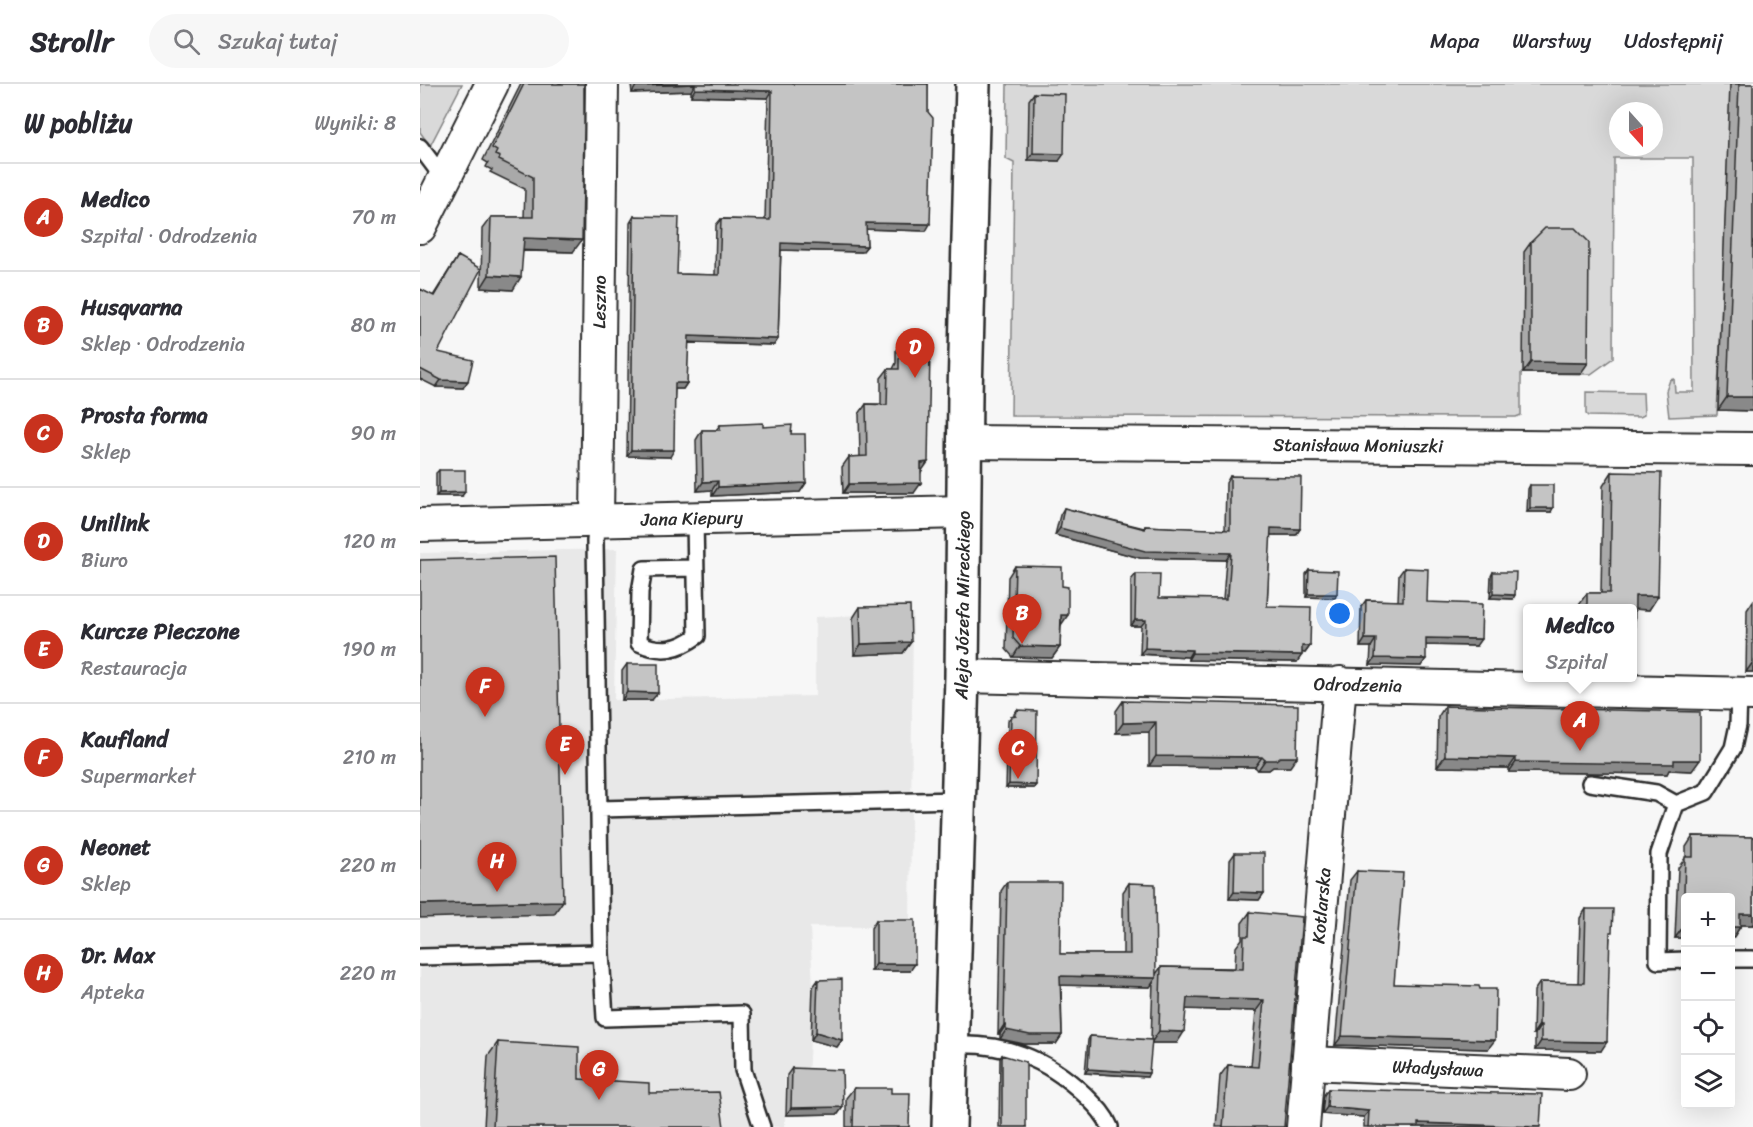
<!DOCTYPE html>
<html lang="pl">
<head>
<meta charset="utf-8">
<style>
	:root { --surface:#fff; --page:#f7f7f7; --text:#2b2b33; --muted:#7c7c81; --line:#e1e1e2; --accent:#c8321e }
	body { margin:0; font-family:Sriracha,sans-serif; background:var(--page); color:var(--text) }
	.controls { position:absolute; right:18px; bottom:18px; display:grid; overflow:hidden; border-radius:6px; box-shadow:0 6px 24px #0002 }
	.controls button { width:54px; height:54px; display:grid; place-items:center; padding:0; border:0; border-bottom:2px solid var(--line); background:var(--surface); color:var(--text); font:30px sans-serif }
	.compass { position:absolute; left:1189px; top:18px; width:54px; height:54px; border-radius:50%; background:var(--surface); box-shadow:0 6px 24px #0002; rotate:159deg }
	.you { position:absolute; left:920px; top:530px; width:21px; height:21px; margin:-15px; border:4px solid #fff; border-radius:50%; background:#1a73e8; box-shadow:0 0 0 9px #1a73e833 }
	.badge { display:grid; place-items:center; width:39px; height:39px; border-radius:50%; background:var(--accent); color:#fff; font-size:20px; font-weight:700 }
	.pin { position:absolute; translate:-50% -50px; filter:drop-shadow(0 2px 3px #0008) }
	.pin::after { content:''; position:absolute; top:32px; width:21px; height:18px; background:inherit; clip-path:polygon(0 0,100% 0,50% 100%) }
	.popup { position:absolute; left:1103px; top:520px; width:114px; height:78px; box-sizing:border-box; display:grid; place-content:center; border-radius:6px; background:var(--surface); filter:drop-shadow(0 2px 4px #0005); font-size:20px; white-space:nowrap; color:var(--muted) }
	.popup b { font-size:22px; color:var(--text) }
	.popup::after { content:''; position:absolute; left:50%; top:100%; margin-left:-12px; border:12px solid transparent; border-top-color:var(--surface) }
	.list { margin:0; padding:0; list-style:none }
	h2 { display:flex; justify-content:space-between; align-items:center; height:78px; margin:0; padding:0 24px; font-size:26px }
	h2 small { font-size:20px; font-weight:400; color:var(--muted) }
	.list li { display:grid; grid-template-columns:39px 1fr auto; gap:18px; align-items:center; box-sizing:border-box; height:108px; padding:0 24px; border-top:2px solid var(--line) }
	.list b { display:block; font-size:22px; white-space:nowrap }
	.list p { margin:0; font-size:20px; white-space:nowrap; color:var(--muted) }
	.list em { font-size:20px; font-style:normal; color:var(--muted) }
	.icon { flex:none; width:33px; height:33px; fill:none; stroke:currentColor; stroke-width:2; stroke-linecap:round; stroke-linejoin:round }
	.map { position:relative; flex:none; width:1333px; height:1043px; overflow:hidden }
	header { display:flex; align-items:center; gap:36px; box-sizing:border-box; height:84px; padding:0 30px; background:var(--surface); border-bottom:2px solid var(--line) }
	header strong { font-size:28px }
	nav { display:flex; gap:33px; margin-inline-start:auto; font-size:21px }
	.search { width:420px; height:54px; background:var(--page); display:flex; align-items:center; gap:15px; box-sizing:border-box; padding:0 21px; border-radius:33px; color:var(--muted); font-size:22px }
	main { display:flex }
	aside { flex:1; background:var(--surface) }
	.map>svg:first-child { display:block }
</style>
</head>
<body>
<header>
<strong>Strollr</strong>
<div class="search"><svg class="icon" aria-label="search" viewBox="0 0 24 24"><circle cx="10" cy="10" r="6"/><path d="M15 15l6 6"/></svg>Szukaj tutaj</div>
<nav><a>Mapa</a><a>Warstwy</a><a>Udostępnij</a></nav>
</header>
<main>
<aside>
<h2>W pobliżu<small>Wyniki: 8</small></h2>
<ul class="list">
<li><span class="badge">A</span><div><b>Medico</b><p>Szpital · Odrodzenia</p></div><em>70 m</em></li>
<li><span class="badge">B</span><div><b>Husqvarna</b><p>Sklep · Odrodzenia</p></div><em>80 m</em></li>
<li><span class="badge">C</span><div><b>Prosta forma</b><p>Sklep</p></div><em>90 m</em></li>
<li><span class="badge">D</span><div><b>Unilink</b><p>Biuro</p></div><em>120 m</em></li>
<li><span class="badge">E</span><div><b>Kurcze Pieczone</b><p>Restauracja</p></div><em>190 m</em></li>
<li><span class="badge">F</span><div><b>Kaufland</b><p>Supermarket</p></div><em>210 m</em></li>
<li><span class="badge">G</span><div><b>Neonet</b><p>Sklep</p></div><em>220 m</em></li>
<li><span class="badge">H</span><div><b>Dr. Max</b><p>Apteka</p></div><em>220 m</em></li>
</ul>
</aside>
<div class="map">
<svg width="1333" height="1043" viewBox="0 0 1333 1043">
	<rect width="100%" height="100%" fill="#f7f7f7"/>
	<filter id="ink" filterUnits="userSpaceOnUse"><feTurbulence type="fractalNoise" baseFrequency=".0167" numOctaves="2"/><feDisplacementMap in="SourceGraphic" scale="12" xChannelSelector="R" yChannelSelector="G"/><feConvolveMatrix kernelMatrix="1 2 1 2 8 2 1 2 1" color-interpolation-filters="sRGB"/></filter>
	<g filter="url(#ink)">
		<path fill="#e8e8e8" d="M197,465L194,616L395,612V533L493,529L490,843H390L393,903L388,991H365V1043H0V469Z"/>
		<path fill="#d9d9d9" stroke="#828282" stroke-width="1.5" fill-rule="evenodd" d="M0,0H42L10,62L0,48Z
			M587,0H1311L1297,331L1249,333L1246,307L1250,296L1254,295L1255,308H1274L1273,74H1194L1193,274L1171,290L1101,289V331L1096,333L591,332L594,79L586,75ZM1198,27H1234V63H1198Z
			M1166,308L1223,309L1224,331L1220,333L1168,332L1166,330Z"/>
		<g fill="none" stroke-linecap="round" stroke-linejoin="round">
			<g stroke="#2b2b2b" stroke-width="20">
				<path id="lane" d="M0,63L24,95
					M275,435L277,552C258,566 241,569 219,559L220,508L224,485L275,484
					M1170,699L1236,709L1256,720
					M179,725L537,716
					M181,869L185,934L322,930L323,986L342,1043
					M0,873L181,869L175,457L177,437
					M1310,875H1333
					M1266,876L1238,877L1239,770L1256,720L1286,708L1313,664L1318,641L1319,609
					M531,961C584,958 626,974 665,1011C675,1021 684,1029 690,1043"/>
			</g>
			<g stroke="#2b2b2b" stroke-width="36">
				<g id="street">
					<path d="M0,143L72,0"/>
					<path id="s1" d="M544,358L1333,365"/>
					<path id="s2" d="M177,437L182,0"/>
					<path id="s3" d="M0,441L544,428"/>
					<path id="s4" d="M542,592L1333,610"/>
					<path id="s5" d="M888,979L1149,990"/>
					<path id="s6" d="M883,1043L920,599"/>
				</g>
			</g>
			<g stroke="#2b2b2b" stroke-width="38">
				<g id="secondary">
					<path id="s7" d="M529,1043L542,592L545,310L553,0"/>
				</g>
			</g>
			<use href="#lane" stroke="#fff" stroke-width="15"/>
			<use href="#street" stroke="#fff" stroke-width="32"/>
			<use href="#secondary" stroke="#fff" stroke-width="33"/>
		</g>
		<path fill="#a9a9a9" stroke="#2b2b2b" stroke-width="1.5" d="M101,0H164L153,168L103,167L93,206L61,204L62,145L71,133H104L105,105L70,88L72,86L66,83L68,79L63,76Z
			M211,0H508L506,147L446,145L447,162L442,168L361,166L358,255L354,261L268,259L267,299L263,305H255L250,373L207,372L210,139L214,132L257,190L295,191L296,141L301,135L345,136L348,14L271,12V7L212,9Z
			M1310,0H1333V327L1298,326Z
			M614,9L639,77L608,76L609,16Z
			M1111,158L1161,289H1103L1104,168Z
			M38,172L18,268L43,304L16,303L0,295V205L13,212Z
			M483,256L501,388L494,409H423L422,383L429,373H440L439,330L446,320H461V294L468,285H473L476,279V266Z
			M300,341L343,343L371,350L386,399L380,408L292,412V406L277,407L276,356L282,346H296Z
			M19,386L42,412H16V389Z
			M1192,388L1238,512L1229,526L1215,525H1157V523L1167,509H1181L1183,402Z
			M810,392L880,445L876,451H850L847,522L890,562L885,569L882,568L877,578L768,576V573L720,570L721,542H711V496L716,490L739,514L803,515L806,476L720,474L635,451L640,431L644,424L724,444L725,442L805,446L806,399Z
			M1110,401L1131,428H1107L1108,405Z
			M595,482L641,541L640,563L632,574L593,573L586,565L588,493Z
			M984,484L1007,518L1056,562L1006,561L1001,582L950,581L951,563H940L941,523L946,516L978,517L979,491Z
			M889,486L915,514L886,513V490Z
			M1073,488L1093,515L1070,514L1071,492Z
			M1333,517V588H1326L1327,526Z
			M440,523L491,558L483,569L434,571L433,534Z
			M207,580L232,616H202V587Z
			M703,617L870,683H853L849,686H838L835,683L729,682V648L696,649V627Z
			M1025,622L1272,687L1249,686L1247,690L1089,688V684L1017,683L1018,633Z
			M597,626L614,704H586L588,636L591,633L594,632V630Z
			M1273,752L1333,753V841H1320V843L1313,854H1311V813H1266V854H1255L1258,784L1266,773V763Z
			M815,769L844,809L839,816L809,815L810,776Z
			M937,787L974,900L1060,905L1068,965L915,961L930,796Z
			M587,798L640,870H703V808L709,799L736,890L741,883L815,884L816,863L822,855V839L830,828L864,1043H796L800,992L808,981L831,982L836,927L766,925L757,959H731L727,993L665,989L668,956L670,952L731,956L733,897L730,903L641,901L642,951L636,960H604L580,955V950H578L581,807Z
			M1166,825L1190,851L1181,967L1115,966V950H1113L1114,907L1120,898L1158,899L1160,834Z
			M456,836L490,887H451V844Z
			M398,896L422,956L417,963L391,956L393,903Z
			M78,958L159,995L229,1009L304,1043H64L68,972Z
			M582,971L606,1043H579L580,974Z
			M372,984L423,1023L418,1030L366,1031L367,991Z
			M434,1004L471,1009L489,1043H426V1014Z
			M908,1005L1120,1043H944V1033L902,1030L904,1011Z"/>
		<path fill="#898989" stroke="#2b2b2b" stroke-width="1.5" d="M275,0L271,7L212,9L216,2Z
			M275,5L352,7L348,14L271,12Z
			M613,69L644,70L639,77L608,76Z
			M446,139L510,140L506,147L441,145Z
			M104,154L162,156L153,168L95,166Z
			M361,159L447,162L442,168L357,166Z
			M69,191L101,193L93,206L61,204Z
			M269,252L358,255L354,261L264,258Z
			M1111,278L1168,279L1161,289H1103Z
			M21,296L48,297L43,304L16,303Z
			M255,299H267L263,305H250Z
			M1307,313H1333V327L1298,326Z
			M211,366H254L250,373L207,372Z
			M508,378L501,388V379Z
			M298,397L292,406L277,407L283,398Z
			M386,399L380,408L292,412L298,403Z
			M501,399L494,409H423L429,400Z
			M45,408L42,412H16L19,409Z
			M1110,424H1133L1131,428H1107Z
			M640,444L811,469L806,476L720,474L635,451Z
			M851,444L880,445L876,451H846Z
			M888,510H917L915,514L886,513Z
			M1073,510L1095,511L1093,515L1070,514Z
			M1215,512H1238L1229,526L1212,525Z
			M641,531H648L641,541Z
			M715,536H726L721,542H711Z
			M1006,554L1061,555L1056,562L1001,561Z
			M945,555H956L951,563H940Z
			M491,558L483,569L434,571L441,560Z
			M600,562L640,563L632,574L593,573Z
			M882,562H890L885,569L877,568Z
			M725,564L772,566L768,573L720,570Z
			M772,569L882,571L877,578L768,576Z
			M955,574L1006,575L1001,582L950,581Z
			M1333,578V588H1326Z
			M207,608L238,609L232,616H202Z
			M736,638L729,648L696,649L703,639Z
			M736,672L842,673L835,683L729,682Z
			M1025,672L1096,674L1089,684L1017,683Z
			M860,673H877L870,683H853L849,686H838L845,676Z
			M1254,676H1280L1272,687L1249,686L1247,690L1089,688L1096,678Z
			M589,700L616,701L614,704H586Z
			M814,808L844,809L839,816L809,815Z
			M143,817L134,830L0,834V820Z
			M1320,830H1333V841H1313Z
			M1263,843H1266V854H1255Z
			M1311,843H1320L1313,854H1311Z
			M456,880H495L490,887H451Z
			M640,892L736,894L730,903L634,901Z
			M767,914L844,916L836,927L759,925Z
			M584,941H586L580,950H578Z
			M1119,941H1121L1115,950H1113Z
			M586,946L642,951L636,960H604L580,955Z
			M739,947L764,948L757,959H731Z
			M396,948L422,956L417,963L391,956Z
			M922,952L1075,956L1068,965L915,961Z
			M1121,957L1187,958L1181,967L1115,966Z
			M668,985L729,989L727,993L665,989Z
			M423,1023L418,1030L366,1031L371,1024Z
			M907,1023L949,1027L944,1033L902,1030Z
			M998,1039L1120,1043H995Z"/>
		<path fill="#c4c4c4" stroke="#2b2b2b" stroke-width="1.5" d="M104,0H164V44L162,156L104,154L101,193L69,191L71,133H113V93L79,76L80,73L75,71L77,67L72,64Z
			M216,0H274L216,2Z
			M275,0H508V28L513,34L510,140L446,139L447,162L361,159L358,255L269,252L267,299H255L254,366H211L214,132L259,133L257,190L299,191L301,135L350,136L352,7L275,5Z
			M1319,0H1333V313H1307Z
			M614,9L645,10L644,70L613,69Z
			M1125,144H1155L1169,158L1168,279L1111,278V158Z
			M38,172L61,185L18,268L53,276L48,297L21,296L0,285V205L14,212Z
			M483,256H508V266H510L508,378L501,379V399L429,400V373L447,372L446,320L467,321L468,285H479V274H482Z
			M343,339V343L372,341L371,350H385L386,399L298,403V397L283,398L282,346H300V341Z
			M19,386H45V408L19,409Z
			M1192,388L1241,389L1238,512H1215L1214,572H1212V525H1167V509H1190Z
			M810,392L881,393L880,445L851,444L847,522L891,523L890,562H882V571L772,569V566L725,564L726,536H715L716,490H740L739,514L806,515V511H808L811,469L725,467L640,444L644,424L725,445V442L810,446Z
			M1110,401H1133V424H1110Z
			M135,473L143,817L0,820V476Z
			M595,482L642,483V502L648,503V531H641L640,563L600,562L593,554Z
			M984,484L1008,485L1007,518L1062,520L1061,555L1006,554V575L955,574L956,555H945L946,516L983,517Z
			M889,486L918,487L917,510H888Z
			M1073,488H1096L1095,511L1073,510Z
			M490,522L491,558L441,560L440,523Z
			M207,580H238V609L207,608Z
			M703,617L878,621L877,673H860L856,676H845L842,673L736,672V638L703,639Z
			M1025,622L1280,628V676H1254V680L1096,678V674L1025,672Z
			M597,626L617,627L616,701L589,700L591,633L596,632Z
			M1273,752L1333,753V830H1320V843H1311V813H1266V843H1263L1265,773H1273Z
			M815,769H844V809L814,808Z
			M937,787L983,789L974,900L1059,902L1060,905H1076L1075,956L922,952Z
			M587,798H641L640,870H710L709,799L735,800L736,894L640,892L642,951H610L586,946V941H584Z
			M1166,825H1193L1192,848H1190L1187,958L1121,957V941H1119L1120,898L1164,899Z
			M830,828L882,833L864,1043H803L808,981L838,983L844,916L767,914L764,948L739,947L741,883L823,885L824,852H829Z
			M456,836H495V880H456Z
			M422,895V956L396,948L398,896Z
			M670,952L732,956L729,989L668,985Z
			M78,958L159,963V995L229,999V1009L299,1008L304,1043H73Z
			M582,971L606,978V1043H582Z
			M372,984L422,986L423,1023L371,1024Z
			M434,1004H471V1009H490L489,1043H433Z
			M908,1005L1122,1010L1120,1043L998,1039V1043H948L949,1027L907,1023Z"/>
	</g>
	<g text-anchor="middle" stroke-width="4.5" stroke-linejoin="round" paint-order="stroke">
		<g font-size="18" fill="#2b2b2b" stroke="#fff">
			<text dy="6" stroke="none"><textPath href="#s2" startOffset="219">Leszno</textPath></text>
			<text dy="6" stroke="none"><textPath href="#s1" startOffset="394">Stanisława Moniuszki</textPath></text>
			<text dy="6" stroke="none"><textPath href="#s3" startOffset="272">Jana Kiepury</textPath></text>
			<text dy="6" stroke="none"><textPath href="#s7" startOffset="522">Aleja Józefa Mireckiego</textPath></text>
			<text dy="6" stroke="none"><textPath href="#s4" startOffset="396">Odrodzenia</textPath></text>
			<text dy="6" stroke="none"><textPath href="#s6" startOffset="222">Kotlarska</textPath></text>
			<text dy="6" stroke="none"><textPath href="#s5" startOffset="130">Władysława</textPath></text>
		</g>
	</g>
</svg>
<div class="controls">
<button>+</button>
<button>−</button>
<button><svg class="icon" aria-label="locate" viewBox="0 0 24 24"><circle cx="12" cy="12" r="6"/><path d="M12 2v4M12 18v4M2 12h4M18 12h4"/></svg></button>
<button><svg class="icon" aria-label="layers" viewBox="0 0 24 24"><path d="M12 4l9 5-9 5-9-5zM3 14l9 5 9-5"/></svg></button>
</div>
<svg class="compass" viewBox="-18 -18 36 36"><path d="M0-13l5 13h-10z" fill="#e53935"/><path d="M0 13l5-13h-10z" fill="#7c7c81"/></svg>
<div class="you"></div>
<div class="pin badge" style="left:1160px;top:667px">A</div>
<div class="popup"><b>Medico</b>Szpital</div>
<div class="pin badge" style="left:602px;top:560px">B</div>
<div class="pin badge" style="left:598px;top:695px">C</div>
<div class="pin badge" style="left:495px;top:294px">D</div>
<div class="pin badge" style="left:145px;top:691px">E</div>
<div class="pin badge" style="left:65px;top:633px">F</div>
<div class="pin badge" style="left:179px;top:1016px">G</div>
<div class="pin badge" style="left:77px;top:808px">H</div>
</div>
</main>
</body>
</html>
